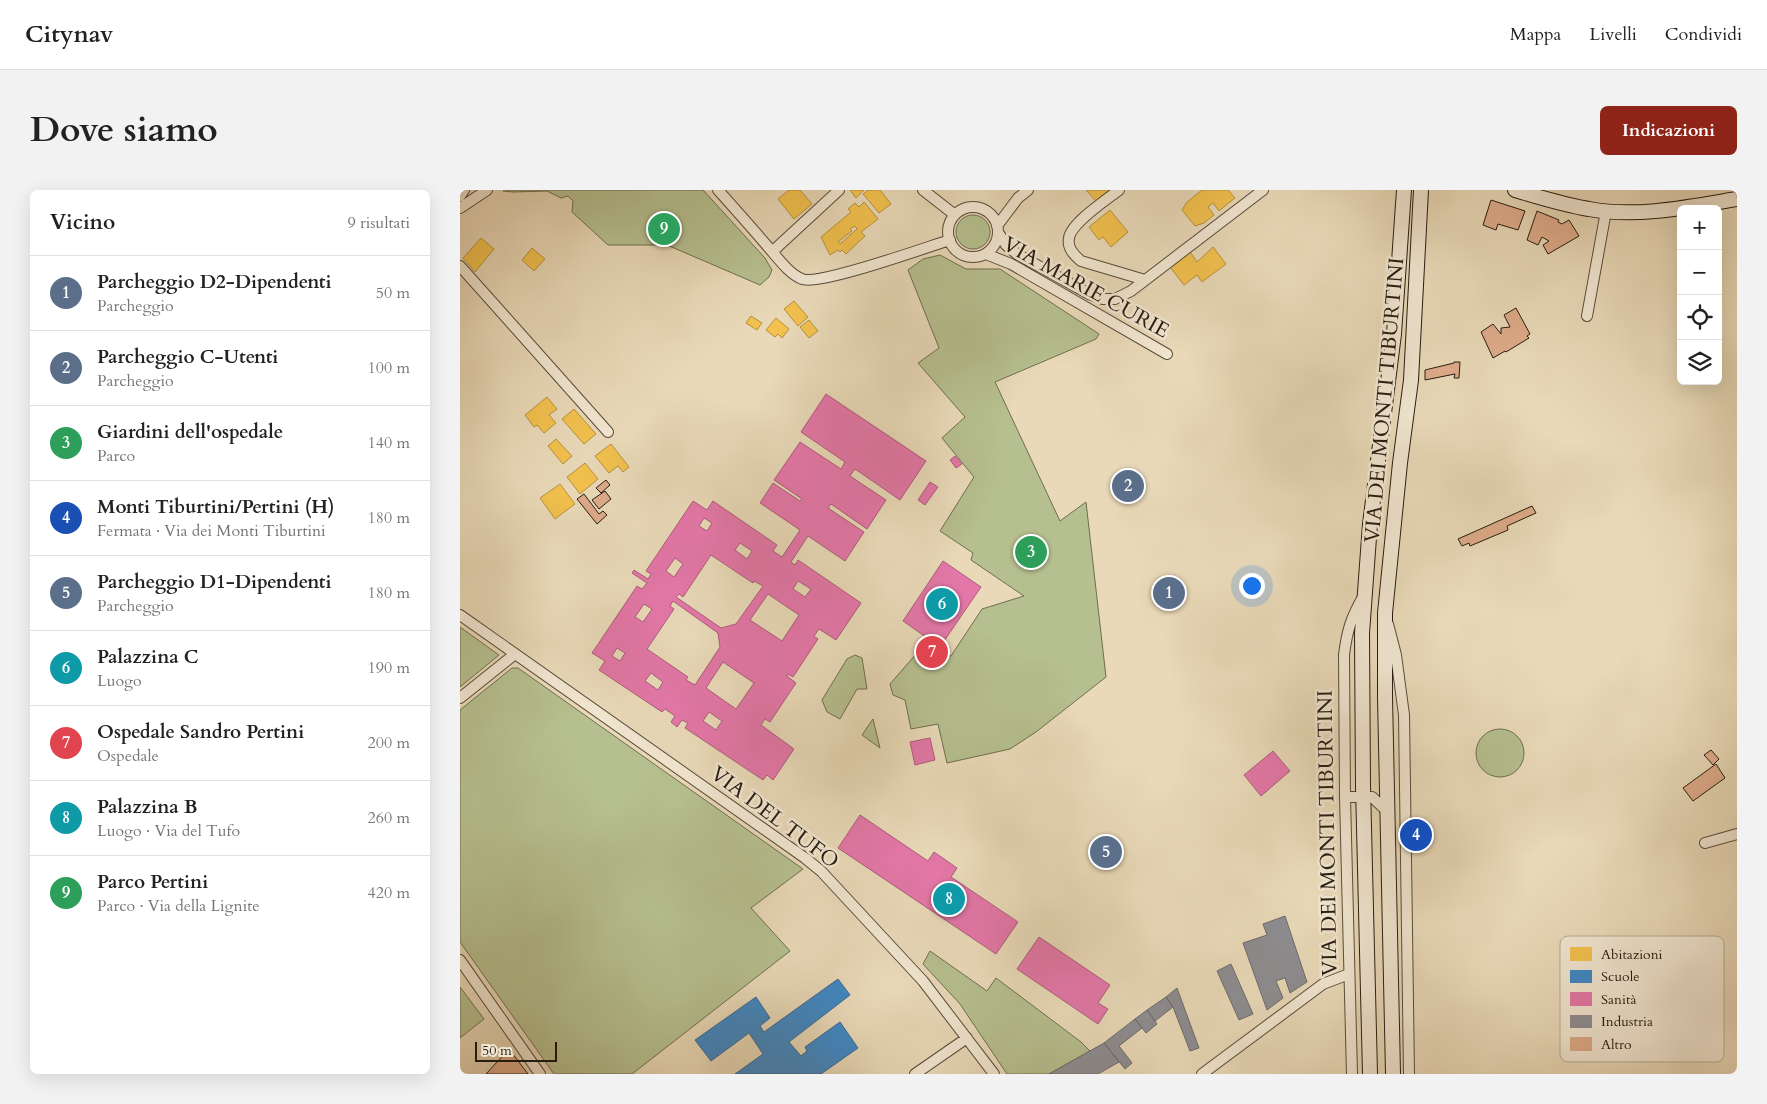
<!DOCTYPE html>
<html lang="it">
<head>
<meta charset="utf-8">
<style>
	:root { --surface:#fff; --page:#f2f2f2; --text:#222; --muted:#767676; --line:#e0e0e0; --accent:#8f2418 }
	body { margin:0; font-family:Cardo,serif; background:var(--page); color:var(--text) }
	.controls { position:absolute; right:15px; top:15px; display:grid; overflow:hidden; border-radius:8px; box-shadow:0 5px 20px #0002 }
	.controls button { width:45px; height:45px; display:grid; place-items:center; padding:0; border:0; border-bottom:1px solid var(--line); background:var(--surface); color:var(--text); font:25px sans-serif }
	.scale { position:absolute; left:15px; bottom:12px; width:82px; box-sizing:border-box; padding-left:5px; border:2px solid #271c10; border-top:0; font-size:14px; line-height:18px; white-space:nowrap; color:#271c10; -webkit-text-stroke:4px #f1e6d1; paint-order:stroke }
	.you { position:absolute; left:791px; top:395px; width:18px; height:18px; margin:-12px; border:4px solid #fff; border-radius:50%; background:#1a73e8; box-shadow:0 0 0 8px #1a73e833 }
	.badge { display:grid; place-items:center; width:32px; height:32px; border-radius:50%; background:var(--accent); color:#fff; font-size:16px; font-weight:700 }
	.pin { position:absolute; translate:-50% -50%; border:2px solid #fff; box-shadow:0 1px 5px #0006 }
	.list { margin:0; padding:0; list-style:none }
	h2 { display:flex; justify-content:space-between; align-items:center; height:65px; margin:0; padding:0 20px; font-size:21px }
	h2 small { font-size:16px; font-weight:400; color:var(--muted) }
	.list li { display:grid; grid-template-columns:32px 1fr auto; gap:15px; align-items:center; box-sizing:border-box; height:75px; padding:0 20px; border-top:1px solid var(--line) }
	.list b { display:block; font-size:19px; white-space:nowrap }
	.list p { margin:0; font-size:16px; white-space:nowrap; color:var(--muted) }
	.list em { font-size:16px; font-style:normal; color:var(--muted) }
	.icon { flex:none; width:28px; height:28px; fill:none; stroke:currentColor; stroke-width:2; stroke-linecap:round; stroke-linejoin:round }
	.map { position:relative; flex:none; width:1277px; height:884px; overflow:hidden; border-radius:8px }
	header { display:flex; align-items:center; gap:30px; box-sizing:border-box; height:70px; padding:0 25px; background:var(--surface); border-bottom:1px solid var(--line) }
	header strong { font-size:24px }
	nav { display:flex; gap:28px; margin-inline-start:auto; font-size:18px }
	.intro { display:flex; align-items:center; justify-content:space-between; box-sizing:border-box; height:120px; padding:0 30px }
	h1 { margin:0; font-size:35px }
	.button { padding:12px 22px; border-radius:8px; background:var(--accent); color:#fff; font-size:18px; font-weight:700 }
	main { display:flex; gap:30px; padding:0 30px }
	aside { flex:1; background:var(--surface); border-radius:8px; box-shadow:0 5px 20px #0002 }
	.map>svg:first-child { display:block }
</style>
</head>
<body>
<header>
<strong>Citynav</strong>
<nav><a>Mappa</a><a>Livelli</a><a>Condividi</a></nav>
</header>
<div class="intro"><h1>Dove siamo</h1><a class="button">Indicazioni</a></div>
<main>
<aside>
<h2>Vicino<small>9 risultati</small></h2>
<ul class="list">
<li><span class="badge" style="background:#5c6f8a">1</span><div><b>Parcheggio D2-Dipendenti</b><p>Parcheggio</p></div><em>50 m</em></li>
<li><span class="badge" style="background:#5c6f8a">2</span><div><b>Parcheggio C-Utenti</b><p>Parcheggio</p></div><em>100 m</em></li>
<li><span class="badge" style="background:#2e9e5b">3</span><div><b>Giardini dell'ospedale</b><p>Parco</p></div><em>140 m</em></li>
<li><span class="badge" style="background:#1a4fb4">4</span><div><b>Monti Tiburtini/Pertini (H)</b><p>Fermata · Via dei Monti Tiburtini</p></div><em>180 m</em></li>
<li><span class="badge" style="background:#5c6f8a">5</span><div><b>Parcheggio D1-Dipendenti</b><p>Parcheggio</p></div><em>180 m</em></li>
<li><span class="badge" style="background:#0f9aa8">6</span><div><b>Palazzina C</b><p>Luogo</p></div><em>190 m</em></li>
<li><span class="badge" style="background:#e0444e">7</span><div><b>Ospedale Sandro Pertini</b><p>Ospedale</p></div><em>200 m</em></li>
<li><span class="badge" style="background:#0f9aa8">8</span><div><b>Palazzina B</b><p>Luogo · Via del Tufo</p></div><em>260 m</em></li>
<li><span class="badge" style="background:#2e9e5b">9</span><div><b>Parco Pertini</b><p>Parco · Via della Lignite</p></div><em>420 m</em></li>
</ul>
</aside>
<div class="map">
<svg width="1277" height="884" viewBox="0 0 1277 884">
	<rect width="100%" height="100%" fill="#e9d9b8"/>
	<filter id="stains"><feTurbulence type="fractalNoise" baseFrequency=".004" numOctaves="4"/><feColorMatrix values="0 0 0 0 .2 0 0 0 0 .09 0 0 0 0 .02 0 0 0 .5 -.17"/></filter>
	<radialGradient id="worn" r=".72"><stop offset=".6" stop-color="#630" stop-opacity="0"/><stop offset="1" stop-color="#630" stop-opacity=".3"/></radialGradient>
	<path fill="#b6bf8f" stroke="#6e6e50" d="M45,0H243L305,68L312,80L309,87L300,95L207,55H148L112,22L113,11L108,6L101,8L87,1L53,2L43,1Z
		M496 42a17 17 0 1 1 34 0a17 17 0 1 1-34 0Z
		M480,65L506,79H540L639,144L636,149L535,192L600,331L626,312L646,487L576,542L550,559L487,573L478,534L451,539L445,510L433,505L430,494L457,463L491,466L522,419L564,406L511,370L513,363L480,341L514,287L482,248L505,227L458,173L479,158L448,80L463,69Z
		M0,437L39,465L0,497Z
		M395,465L402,468L407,499H397L380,529L367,522L362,510L387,469Z
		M52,478H58L343,679L291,718L330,761L172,884H94L0,752V520Z
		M413,529L420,558L402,545Z
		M1016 563a24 24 0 1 1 48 0a24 24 0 1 1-48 0Z
		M470,761L527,801L536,788L621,852L630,861L589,884H547L500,814L463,774Z
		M0,797L24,829L0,848Z"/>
	<path fill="#f2c14e" stroke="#b5903b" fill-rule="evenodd" d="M329,0H340L352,14L334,29L318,9Z
		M390,0H404L396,8Z
		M408,0H420L431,14L419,23L403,4Z
		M626,0H649L636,11Z
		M742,0H768L775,8L759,21L753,13L748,17L754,25L744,33L735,36L722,20L727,12Z
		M404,12L418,29L401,42L405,46L386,64L382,60L380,62L378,60L370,65L361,47L391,22L388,19L395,13L399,17ZM395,36L397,39L380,54L378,52L392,41L390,39Z
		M650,20L668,42L651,57L643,47L639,50L629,37Z
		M21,48L34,59L15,82L3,68Z
		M753,57L766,74L742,92L737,85L724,95L710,77L730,62L737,72Z
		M72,58L85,69L74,81L62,70Z
		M334,111L348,127L338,136L324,119Z
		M291,126L302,133L297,140L286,133Z
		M316,128L329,139L322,148L318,144L315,147L306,140Z
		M349,130L358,141L349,148L340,137Z
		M87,207L97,219L89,225L96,233L84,243L77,235L74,237L65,225Z
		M114,219L136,244L124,254L102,229Z
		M96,249L112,266L103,274L88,256Z
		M151,254L169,277L163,282L158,276L149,283L135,266Z
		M125,273L138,289L120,304L107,287Z
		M100,294L115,314L95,329L80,308Z"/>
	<path fill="#3f88c5" stroke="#38688f" d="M378,789L390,805L329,852L341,866L347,861L345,857L380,832L398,858L361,884H275L303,864L289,843L251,871L235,850L296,807L310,828L300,836L304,842Z"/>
	<path fill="#e377a8" stroke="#ab5c7a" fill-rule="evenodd" d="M366,204L466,271L440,310L395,279L390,286L426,310L407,339L371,314L368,318L404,342L385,371L348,346L331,372L335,375L338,370L401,413L376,450L359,439L354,446L358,449L333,487L328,484L327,486L336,493L310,532L305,529L301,535L334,559L313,590L307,585L303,590L225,538L228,533L222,530L217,537L211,532L215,526L205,519L202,522L139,480L145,471L132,463L177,396L182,399L187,393L172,383L174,380L188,389L191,384L186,381L233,311L247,320L253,311L317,355L313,361L322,367L340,340L300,313L313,293L340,311L342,309L314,290L340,252L381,279L385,272L341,242ZM244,328L252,333L247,341L239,336ZM280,353L292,361L287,369L275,360ZM251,365L293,393L294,391L303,396L276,434L261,438L216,407L219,404L223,407ZM215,368L223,374L214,387L206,381ZM338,391L351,399L345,407L333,399ZM308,404L339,425L322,451L290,430ZM213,411L258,443L260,457L235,495L226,490L228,487L187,459L214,419L210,416ZM184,414L192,419L183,432L175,427ZM157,458L165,463L160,471L152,466ZM263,472L294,493L276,519L246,498ZM191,483L203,492L198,500L185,491ZM249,522L262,531L256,540L243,531Z
		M495,266L502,274L496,278L490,270Z
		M470,292L478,297L465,315L458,310Z
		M483,371L521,397L480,457L443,431Z
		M470,548L475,570L455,575L450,552Z
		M813,561L830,581L801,606L784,585Z
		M400,625L468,671L474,662L497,678L491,687L558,732L536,764L378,658Z
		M579,747L650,795L638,813L648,819L638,834L557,779Z"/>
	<path fill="#8d8d92" stroke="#6e6b6b" d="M825,726L847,792L830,803L825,788L816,791L823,808L807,820L783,753L807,745L803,734Z
		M771,774L793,824L779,830L757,781Z
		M717,798L739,858L730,861L713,817L706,807Z
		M706,807L713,817L695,831L687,820Z
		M687,820L697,834L686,843L675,829Z
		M675,829L682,838L659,856L672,873L665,879L644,853Z
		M644,853L659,872L638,884H589Z"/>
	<path fill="#deab8a" stroke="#271c10" d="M1031,10L1065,21L1058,40L1038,34L1036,40L1023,35Z
		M1077,21L1099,30L1098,32L1102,34L1109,30L1119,46L1088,64L1083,55L1089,51L1082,47L1078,55L1067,50Z
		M1056,118L1070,144L1067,146L1069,148L1046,162L1045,161L1033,168L1021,142L1033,134L1041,144V138L1050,137L1044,125Z
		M994,172H1000L999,188H994L995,184L965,190V180L994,173Z
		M146,290L150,295L141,303L136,298Z
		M145,301L151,309L139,319L132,310Z
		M124,304L139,324L143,321L147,325L137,334L117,309Z
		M1072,316L1076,323L1047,336L1048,340L1010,356L1009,353L1002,356L998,349Z
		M1251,560L1259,569L1253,575L1244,565Z
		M1256,574L1265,588L1233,611L1223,598Z
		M49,859L68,884H26Z"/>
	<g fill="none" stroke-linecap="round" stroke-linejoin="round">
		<g stroke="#584b3a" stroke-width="12">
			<path id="street" d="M258,0C275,19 292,38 309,58C318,68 329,84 342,89C359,96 467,57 490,50
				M463,0L495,25
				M659,0C646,10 611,33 609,48C607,58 614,65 621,71L685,90
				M0,6L4,0
				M488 42a25 25 0 1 1 50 0a25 25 0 1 1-50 0Z
				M0,18L27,0
				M537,36L558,8L568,0
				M538,42L546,55L557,64L629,104L643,109H655L671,101L803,0
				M313,61L379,0
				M526,64L551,74L707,164
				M0,76L148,242
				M1127,126L1146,21
				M0,425L345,668L361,681L463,791L534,884
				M928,434L936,465L944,525L949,884
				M0,508L55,464
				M885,607H912L927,621
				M1245,653L1277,644
				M0,770L80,884
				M455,884L507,848
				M742,884L863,794L889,784
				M892,884L885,607L884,465C887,440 891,428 904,405"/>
		</g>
		<g stroke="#271c10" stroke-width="16">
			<path id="secondary" d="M1055,0C1079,7 1104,15 1129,19C1177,28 1229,17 1277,9
				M910,884L903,596L902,443L910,334L934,144L944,0
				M933,884L925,507V423L940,273L951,190L961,0"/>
		</g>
		<use href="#street" stroke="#f1e6d1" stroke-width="10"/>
		<use href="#secondary" stroke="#f1e6d1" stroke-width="14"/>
	</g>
	<g text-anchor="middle" stroke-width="5" stroke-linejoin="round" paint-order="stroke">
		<g font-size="21" fill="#271c10" stroke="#f1e6d1">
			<text transform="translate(626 97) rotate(29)" y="7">VIA MARIE CURIE</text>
			<text transform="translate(924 210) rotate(-85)" y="7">VIA DEI MONTI TIBURTINI</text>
			<text transform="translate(315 627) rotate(37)" y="7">VIA DEL TUFO</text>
			<text transform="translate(867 643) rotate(-91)" y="7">VIA DEI MONTI TIBURTINI</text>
		</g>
	</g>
	<rect x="1100" y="746" width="164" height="126" rx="8" fill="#f1e6d1" stroke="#b4a997" stroke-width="1"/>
	<rect x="1110" y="757" width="22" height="14" fill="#f2c14e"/>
	<rect x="1110" y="780" width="22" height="13" fill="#3f88c5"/>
	<rect x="1110" y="802" width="22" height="14" fill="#e377a8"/>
	<rect x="1110" y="825" width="22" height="13" fill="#8d8d92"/>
	<rect x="1110" y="847" width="22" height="14" fill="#deab8a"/>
	<g font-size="14" fill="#271c10">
		<text x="1141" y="769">Abitazioni</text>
		<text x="1141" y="791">Scuole</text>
		<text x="1141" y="814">Sanità</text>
		<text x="1141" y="836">Industria</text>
		<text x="1141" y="859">Altro</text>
	</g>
	<rect width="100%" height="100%" filter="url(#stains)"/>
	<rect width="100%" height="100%" fill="url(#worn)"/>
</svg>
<div class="controls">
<button>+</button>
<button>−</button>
<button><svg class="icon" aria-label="locate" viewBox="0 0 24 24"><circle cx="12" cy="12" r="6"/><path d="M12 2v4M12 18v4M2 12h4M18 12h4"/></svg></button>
<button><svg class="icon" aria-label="layers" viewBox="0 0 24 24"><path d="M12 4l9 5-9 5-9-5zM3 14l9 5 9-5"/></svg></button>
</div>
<div class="scale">50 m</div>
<div class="you"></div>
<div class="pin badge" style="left:709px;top:403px;background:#5c6f8a">1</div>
<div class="pin badge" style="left:668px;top:296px;background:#5c6f8a">2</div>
<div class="pin badge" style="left:571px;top:362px;background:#2e9e5b">3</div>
<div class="pin badge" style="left:956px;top:645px;background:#1a4fb4">4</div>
<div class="pin badge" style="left:646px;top:662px;background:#5c6f8a">5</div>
<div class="pin badge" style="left:482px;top:414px;background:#0f9aa8">6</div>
<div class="pin badge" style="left:472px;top:462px;background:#e0444e">7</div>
<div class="pin badge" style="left:489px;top:709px;background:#0f9aa8">8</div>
<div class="pin badge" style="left:204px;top:39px;background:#2e9e5b">9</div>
</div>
</main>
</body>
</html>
